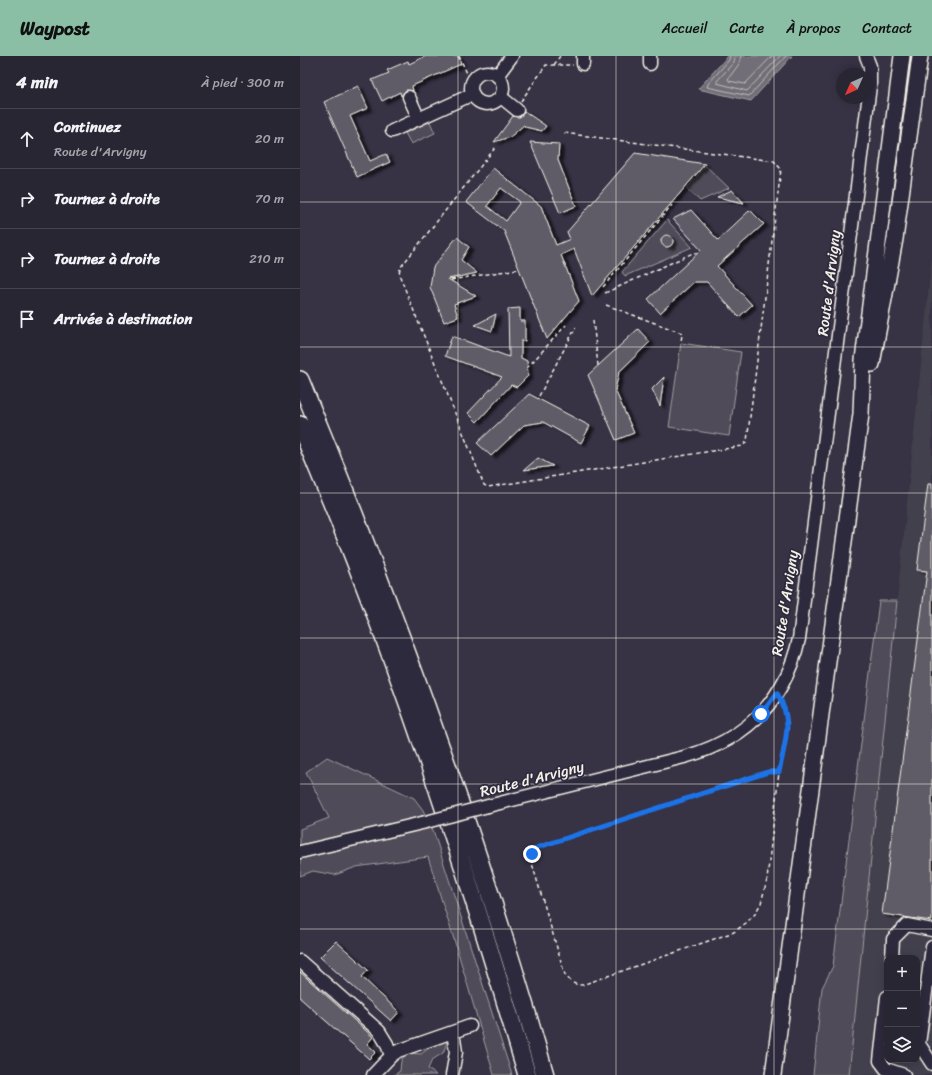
<!DOCTYPE html>
<html lang="fr">
<head>
<meta charset="utf-8">
<style>
	:root { --surface:#292633; --page:#35323f; --text:#f1f3f6; --muted:#a5a5ac; --line:#45434e; --accent:#8abfa5 }
	body { margin:0; font-family:Sriracha,sans-serif; background:var(--page); color:var(--text) }
	.controls { position:absolute; right:12px; bottom:12px; display:grid; overflow:hidden; border-radius:8px; box-shadow:0 2px 10px #0003 }
	.controls button { width:36px; height:36px; display:grid; place-items:center; padding:0; border:0; border-bottom:1px solid var(--line); background:var(--surface); color:var(--text); font:20px sans-serif }
	.compass { position:absolute; left:536px; top:12px; width:36px; height:36px; border-radius:50%; background:var(--surface); box-shadow:0 2px 10px #0003; rotate:225deg }
	.stop { position:absolute; width:12px; height:12px; margin:-9px; border:3px solid #1a73e8; border-radius:50%; background:#fff }
	.stop.end { background:#1a73e8; border-color:#fff; box-shadow:0 1px 4px #0008 }
	.list { margin:0; padding:0; list-style:none }
	h2 { display:flex; justify-content:space-between; align-items:center; height:52px; margin:0; padding:0 16px; font-size:17px }
	h2 small { font-size:13px; font-weight:400; color:var(--muted) }
	.list li { display:grid; grid-template-columns:26px 1fr auto; gap:12px; align-items:center; box-sizing:border-box; height:60px; padding:0 16px; border-top:1px solid var(--line) }
	.list b { display:block; font-size:15px; white-space:nowrap }
	.list p { margin:0; font-size:13px; white-space:nowrap; color:var(--muted) }
	.list em { font-size:13px; font-style:normal; color:var(--muted) }
	.icon { flex:none; width:22px; height:22px; fill:none; stroke:currentColor; stroke-width:2; stroke-linecap:round; stroke-linejoin:round }
	.map { position:relative; flex:none; width:632px; height:1019px; overflow:hidden }
	header { display:flex; align-items:center; gap:24px; box-sizing:border-box; height:56px; padding:0 20px; background:var(--accent); color:#111 }
	header strong { font-size:19px }
	nav { display:flex; gap:22px; margin-inline-start:auto; font-size:14px }
	main { display:flex }
	aside { flex:1; background:var(--surface) }
	.map>svg:first-child { display:block }
</style>
</head>
<body>
<header>
<strong>Waypost</strong>
<nav><a>Accueil</a><a>Carte</a><a>À propos</a><a>Contact</a></nav>
</header>
<main>
<aside>
<h2>4 min<small>À pied · 300 m</small></h2>
<ul class="list">
<li><svg class="icon" aria-label="ahead" viewBox="0 0 24 24"><path d="M12 20V5M6 11l6-6 6 6"/></svg><div><b>Continuez</b><p>Route d'Arvigny</p></div><em>20 m</em></li>
<li><svg class="icon" aria-label="right" viewBox="0 0 24 24"><path d="M7 20v-9h11M14 6l5 5-5 5"/></svg><div><b>Tournez à droite</b></div><em>70 m</em></li>
<li><svg class="icon" aria-label="right" viewBox="0 0 24 24"><path d="M7 20v-9h11M14 6l5 5-5 5"/></svg><div><b>Tournez à droite</b></div><em>210 m</em></li>
<li><svg class="icon" aria-label="arrive" viewBox="0 0 24 24"><path d="M6 21V4h12l-3 4 3 4H6"/></svg><div><b>Arrivée à destination</b></div></li>
</ul>
</aside>
<div class="map">
<svg width="632" height="1019" viewBox="0 0 632 1019">
	<defs>
		<filter id="shadow"><feDropShadow dx="4.5" dy="2.5" stdDeviation="1" flood-color="#0009"/></filter>
	</defs>
	<rect width="100%" height="100%" fill="#373244"/>
	<filter id="ink" filterUnits="userSpaceOnUse"><feTurbulence type="fractalNoise" baseFrequency=".025" numOctaves="2"/><feDisplacementMap in="SourceGraphic" scale="8" xChannelSelector="R" yChannelSelector="G"/><feConvolveMatrix kernelMatrix="1 2 1 2 8 2 1 2 1" color-interpolation-filters="sRGB"/></filter>
	<g filter="url(#ink)">
		<path fill="#433f4e" fill-rule="evenodd" d="M632,199V1019H549L597,545ZM587,902H617V1004H587Z"/>
		<path fill="#504b59" stroke="#a29ea0" d="M130,66L135,77L111,88L105,77Z
			M406,110L429,132L400,145L387,133Z
			M367,164L392,191L325,220L322,216Z
			M381,287L441,296L429,380L369,371Z
			M579,545H597L549,1019H513L522,932L533,910Z
			M27,701L114,742L123,754L133,774L212,1019H194L157,893L128,801L56,811L35,819L13,815L0,820V773L29,762L6,716Z
			M148,984L143,997L132,1004L128,1013L136,1019H94L100,1015L101,1005L106,997L121,998L137,986Z"/>
		<path fill="#726e77" stroke="#a6a2a4" d="M428,0H492L451,45L398,33Z"/>
		<g fill="none" stroke-linecap="round" stroke-linejoin="round">
			<path stroke="#c0bdbb" stroke-width="1" d="M430,0L429,4L408,28L407,31L449,40L486,0
				M435,0L434,6L417,25V27L447,35L480,0
				M441,0L439,8L428,23L429,25L445,28L472,0"/>
		</g>
		<path fill="#5f5c67" stroke="#f4f1e8" fill-rule="evenodd" filter="url(#shadow)" d="M126,0H158L161,8L112,30L113,35L106,34L101,40L100,36L82,45L72,24L89,17L87,14L108,5L109,8Z
			M58,30L68,52L50,60L70,105L86,98L90,106L57,121L24,46Z
			M224,55L246,70L242,75L225,71L224,69L210,81L194,86L213,60L220,61Z
			M230,86L259,88L258,104L276,150L260,157Z
			M335,97L405,108L292,240L274,193L261,199L279,245L247,283L204,175L166,146L193,112L241,150L256,189L270,183L267,176ZM201,132L220,146L206,165L187,150Z
			M432,134L444,147L417,141Z
			M391,154L418,184L450,154L464,168L417,210L452,249L439,261L407,226H394L360,257L348,243L401,194L373,163Z
			M361 185a6 6 0 1 1 12 0a6 6 0 1 1-12 0Z
			M157,181L169,191L161,204L177,217L148,223L176,240L154,248L158,261L144,266L130,231L133,211Z
			M220,252V265H225V285H221V302L227,305L228,320L217,331L211,329L177,366L168,357L202,321L145,300L152,280L209,301L208,253Z
			M196,258L192,275L175,269Z
			M338,273L350,286L319,316L315,334L334,377L316,384L288,319Z
			M364,321L360,350L352,333Z
			M229,338L290,370L281,387L243,366L224,369L191,400L177,387Z
			M238,402L253,410L224,414Z
			M628,428H632V865L582,858L627,515L617,514Z
			M36,885L68,914L62,921L99,956L91,965L20,901Z
			M0,916L73,981L67,988L76,996L69,1003L0,942Z"/>
		<g fill="none" stroke-linecap="round" stroke-linejoin="round">
			<g stroke="#f4f1e8" stroke-width="15">
				<path id="minor" d="M283,8V0
					M350,8V0
					M171 32a16 16 0 1 1 32 0a16 16 0 1 1-32 0Z
					M197,20L212,0
					M109,41L119,63
					M201,41L217,54
					M92,75L173,38
					M188,750L384,701C446,684 485,645 499,583L570,30V10L566,0
					M0,796L122,767
					M632,891L619,988L632,1008
					M592,902L593,883L607,869L632,874
					M0,905L79,975L87,988L91,1000L73,1019
					M587,941L580,1005L586,1013L604,1019
					M91,1000L98,995L170,970
					M152,1019L156,996L153,976"/>
			</g>
			<g stroke="#f4f1e8" stroke-width="18">
				<path id="major" d="M572,308L595,183L620,0
					M473,1019L561,358L563,304L602,0"/>
			</g>
			<g stroke="#f4f1e8" stroke-width="20">
				<path id="highway" d="M0,324C94,551 178,783 245,1019
					M0,369C19,416 39,463 57,510C122,677 177,847 227,1019"/>
			</g>
			<path stroke="#f4f1e8" stroke-width="1.5" stroke-dasharray="4 3" stroke-linecap="butt" d="M159,0L172,28
				M254,9L260,0
				M221,45L246,9H273
				M195,92L100,212L99,218L184,429L188,431L443,390L447,385L481,113L474,105L264,77
				M151,224L218,213
				M303,231L372,149
				M305,237L393,197H397
				M306,249L382,277L381,287
				M293,264L298,310
				M227,312L266,269
				M239,340L276,271
				M479,716L469,715L245,789C237,792 232,795 231,804L265,919C270,925 273,929 282,929L434,876L446,867L455,858L461,847L467,824L479,716L488,670L486,657L482,648"/>
			<use href="#minor" stroke="#2f2a3d" stroke-width="12"/>
			<use href="#major" stroke="#2f2a3d" stroke-width="15"/>
			<use href="#highway" stroke="#2f2a3d" stroke-width="17"/>
			<g stroke="#f4f1e8" stroke-width="15" stroke-linecap="butt">
				<path id="minor-bridge" d="M122,767L188,750"/>
			</g>
			<use href="#minor-bridge" stroke="#2f2a3d" stroke-width="12"/>
		</g>
	</g>
	<g fill="none" stroke-linecap="round" stroke-linejoin="round" filter="url(#ink)">
		<path stroke="#1a73e8" stroke-width="5" d="M232,798L236,792L245,789L468,716H479C485,686 494,665 477,637L461,658"/>
	</g>
	<path fill="none" stroke="#f4f1e8" stroke-width="1" stroke-opacity="0.55" d="M158,0V1019M316,0V1019M474,0V1019M0,146H632M0,291H632M0,437H632M0,582H632M0,728H632M0,873H632"/>
	<g text-anchor="middle" stroke-width="3.5" stroke-linejoin="round" paint-order="stroke">
		<g font-size="15" fill="#f4f1e8" stroke="#2f2a3d">
			<text transform="translate(529 227) rotate(-83)" y="5">Route d'Arvigny</text>
			<text transform="translate(485 547) rotate(-81)" y="5">Route d'Arvigny</text>
			<text transform="translate(232 723) rotate(-14)" y="5">Route d'Arvigny</text>
		</g>
	</g>
</svg>
<div class="controls">
<button>+</button>
<button>−</button>
<button><svg class="icon" aria-label="layers" viewBox="0 0 24 24"><path d="M12 4l9 5-9 5-9-5zM3 14l9 5 9-5"/></svg></button>
</div>
<svg class="compass" viewBox="-18 -18 36 36"><path d="M0-13l5 13h-10z" fill="#e53935"/><path d="M0 13l5-13h-10z" fill="#a5a5ac"/></svg>
<div class="stop" style="left:461px;top:658px"></div>
<div class="stop end" style="left:232px;top:798px"></div>
</div>
</main>
</body>
</html>
